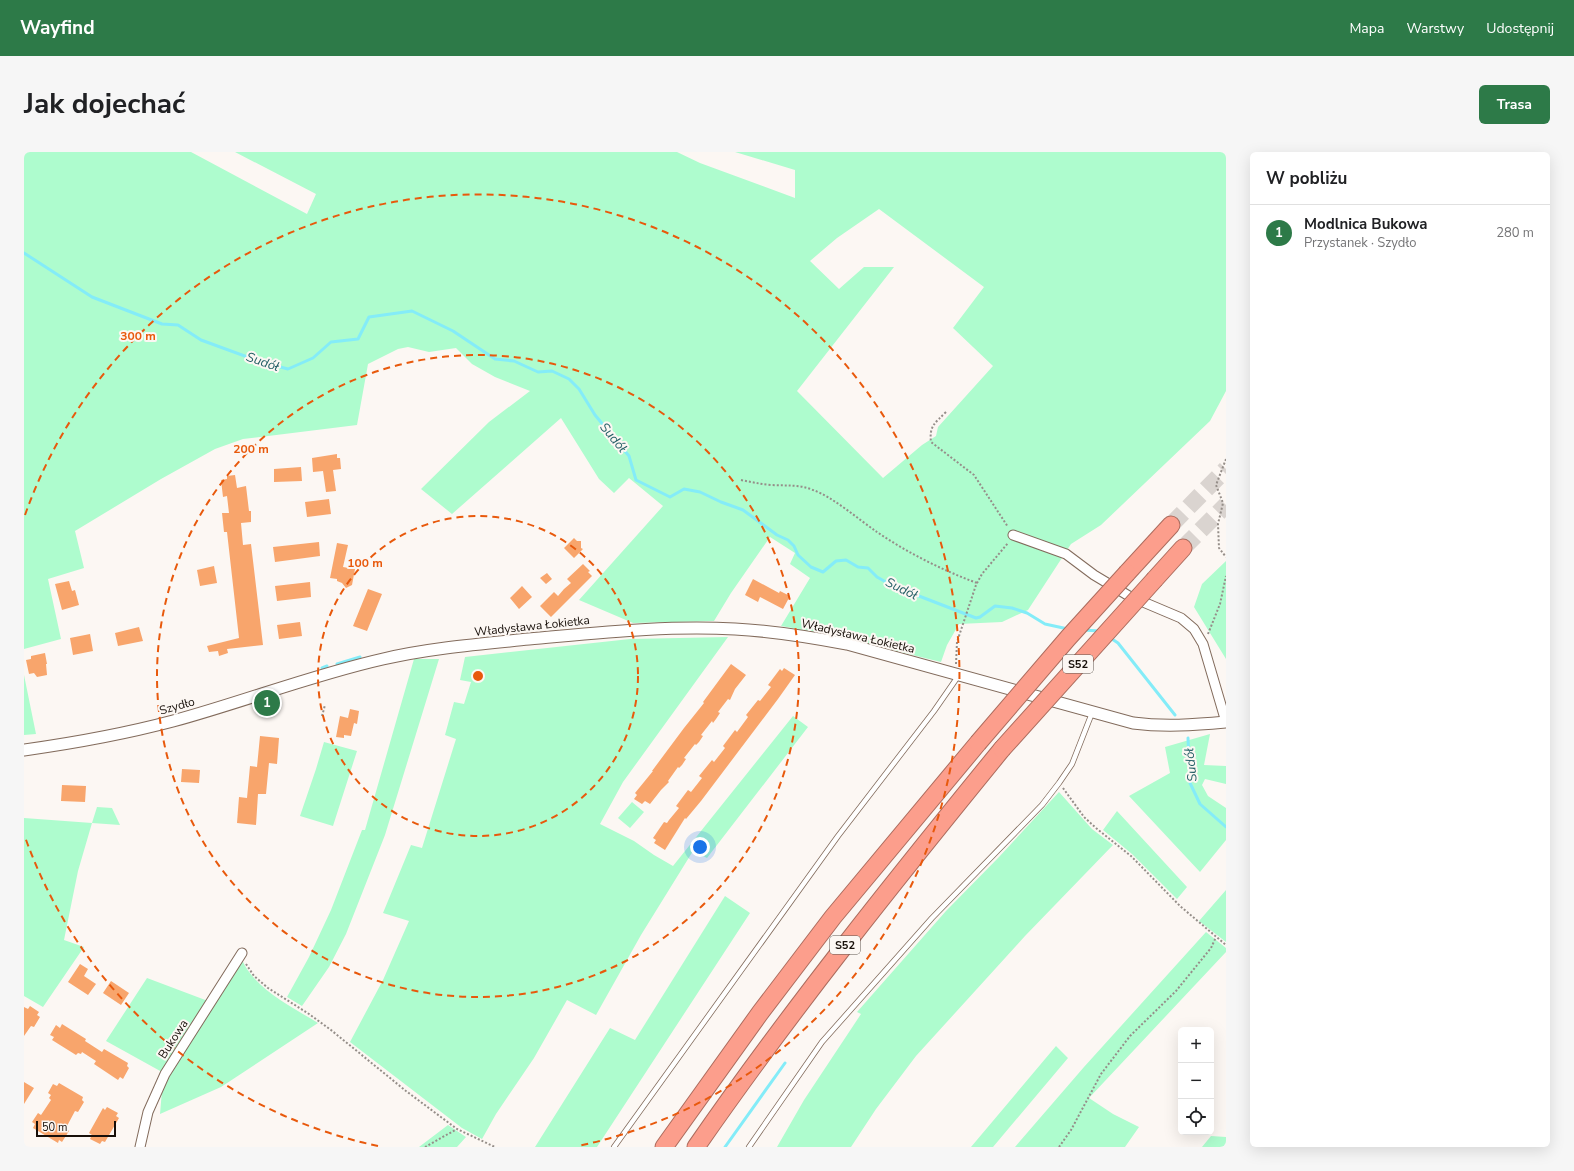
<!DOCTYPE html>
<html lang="pl">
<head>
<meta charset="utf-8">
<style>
	:root { --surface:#fff; --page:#f6f6f6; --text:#202124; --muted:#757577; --line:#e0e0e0; --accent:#2d7a48 }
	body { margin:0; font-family:"Nunito Sans",sans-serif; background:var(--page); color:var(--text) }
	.controls { position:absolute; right:12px; bottom:12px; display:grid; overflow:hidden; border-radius:6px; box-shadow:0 4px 16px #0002 }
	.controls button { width:36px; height:36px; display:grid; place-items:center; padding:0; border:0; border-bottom:1px solid var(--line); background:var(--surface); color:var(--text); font:20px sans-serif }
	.scale { position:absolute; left:12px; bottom:10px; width:80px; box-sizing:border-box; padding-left:4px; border:2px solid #170f09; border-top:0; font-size:11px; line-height:14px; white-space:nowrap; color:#170f09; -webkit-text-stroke:3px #fcf7f3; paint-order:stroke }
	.you { position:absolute; left:676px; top:695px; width:14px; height:14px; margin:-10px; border:3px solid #fff; border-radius:50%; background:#1a73e8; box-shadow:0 0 0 6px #1a73e833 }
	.badge { display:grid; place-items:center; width:26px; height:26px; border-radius:50%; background:var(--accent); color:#fff; font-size:13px; font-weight:700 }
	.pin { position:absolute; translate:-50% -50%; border:2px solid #fff; box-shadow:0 1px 4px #0006 }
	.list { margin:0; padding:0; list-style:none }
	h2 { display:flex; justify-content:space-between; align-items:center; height:52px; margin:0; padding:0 16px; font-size:17px }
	h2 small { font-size:13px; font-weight:400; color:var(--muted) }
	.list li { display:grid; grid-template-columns:26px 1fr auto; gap:12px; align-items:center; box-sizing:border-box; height:56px; padding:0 16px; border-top:1px solid var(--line) }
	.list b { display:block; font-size:15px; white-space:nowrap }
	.list p { margin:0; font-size:13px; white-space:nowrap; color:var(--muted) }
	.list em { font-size:13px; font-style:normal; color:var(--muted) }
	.icon { flex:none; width:22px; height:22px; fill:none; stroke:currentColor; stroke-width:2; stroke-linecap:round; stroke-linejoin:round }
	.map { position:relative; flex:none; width:1202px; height:995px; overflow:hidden; border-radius:6px }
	header { display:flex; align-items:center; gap:24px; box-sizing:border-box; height:56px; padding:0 20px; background:var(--accent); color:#fff }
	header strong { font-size:19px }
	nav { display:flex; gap:22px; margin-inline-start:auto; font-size:14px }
	.intro { display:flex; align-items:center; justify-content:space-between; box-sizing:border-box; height:96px; padding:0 24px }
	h1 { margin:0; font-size:28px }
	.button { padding:10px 18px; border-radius:6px; background:var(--accent); color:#fff; font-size:14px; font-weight:700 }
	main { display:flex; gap:24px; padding:0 24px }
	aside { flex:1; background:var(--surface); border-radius:6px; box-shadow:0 4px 16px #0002 }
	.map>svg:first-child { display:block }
</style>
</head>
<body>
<header>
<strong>Wayfind</strong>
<nav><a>Mapa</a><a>Warstwy</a><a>Udostępnij</a></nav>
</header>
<div class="intro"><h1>Jak dojechać</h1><a class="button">Trasa</a></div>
<main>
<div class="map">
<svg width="1202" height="995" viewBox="0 0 1202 995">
	<rect width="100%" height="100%" fill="#fcf7f3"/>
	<path fill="#aefcce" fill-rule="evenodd" d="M0,0H167L283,62L292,42L211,0H653L676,11L771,46V18L711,0H1202V239L1186,269L1077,373L1047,392L1004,458L978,470L935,472L923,493L917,510L803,482L757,474L786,426L766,412L771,401L746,385L707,441L690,469L609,471L555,448L639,354L605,326L590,341L575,327L537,266L428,362L397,337L465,270L506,239L471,225L448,212L432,196L405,200L384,195L374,197L344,212L333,273L219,287L191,297L137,327L51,379L60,416L24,427L37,487L0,497ZM855,57L960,135L929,176L969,214L914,275L912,284L898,293L859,326L773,239L870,115H840L815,137L786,109L813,86Z
		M1202,409V507L1170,455L1178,432Z
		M704,485L599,630L576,672L610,689L630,703L649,714L769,564L784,575L683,706L669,699L617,783L572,863L543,848L510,906L472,962L458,987L438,976L326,890L359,828L385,769L359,761L387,693L398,696L432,587L421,583L430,550L440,552L447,530L436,528L441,505L606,487Z
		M390,507H415L361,683L322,782L305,815L278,854L263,845L285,805L307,758L338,678H341Z
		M0,523L12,582L0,583Z
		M1186,582L1180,613L1202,614V632L1181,627L1178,633L1184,644L1202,656V688L1176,720L1105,644L1146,621L1141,595Z
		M300,590L333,599L309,674L276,664L292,617Z
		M1035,640L1068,677L1089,693L1001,784L892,904L852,957L827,995H753L780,948L837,862L833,860L922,759L975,705Z
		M608,650L620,660L606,676L594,666Z
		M73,655L88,656L96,673L68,671L54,719L40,788L60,795L19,855L0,844V666L68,671Z
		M1093,659L1163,735L1153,747L1108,702L1079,678Z
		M1202,738V790L1175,769Z
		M701,744L726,761L573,995H511L586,876L611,888Z
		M1182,780L1202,796V800L1065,946L1089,962L1115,975L1101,995H991L1060,915Z
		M218,808C232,838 267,854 294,871L197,935L136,962L138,938L151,913Z
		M123,826L184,849L138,920L82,889Z
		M1032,894L1044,906L969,995H947Z
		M424,973L442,985L433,995H395Z
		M1187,984L1202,985V995H1178Z"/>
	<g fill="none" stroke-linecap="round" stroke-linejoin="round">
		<path stroke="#84ecf8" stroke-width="3" d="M0,101L68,145L138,172L154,173L177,188L237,210L264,217L289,206L307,190L334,187L345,165L388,159L429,179L471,207L490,209L514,220L528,219L545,227L555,237L571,263L605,304L612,328L646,345L660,337L676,340L697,350L719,358L753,383L764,388L770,394L774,403L787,415L799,420L812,409L822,408L834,415L844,416L853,425L869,434L952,466L956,465L971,454L988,456L1003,461L1021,472L1044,477
			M1059,478L1076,479
			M1085,485L1094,491L1151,563
			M313,512L336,505
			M298,516L303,514
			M1164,586L1166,631L1176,652L1202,675
			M701,995L761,911"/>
	</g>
	<path fill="#f8a56c" d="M313,302V306H316L317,317L309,318L312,339L302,340L299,319L289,320L288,306Z
		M277,315L278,329L250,330V317Z
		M211,323L213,336L222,334L225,359H227V370L217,371L219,393L227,392L239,493L203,497L204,501L195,504L194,499L185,500L183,494L215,486L203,380H200L198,361H205L203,344L199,345L197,328L203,327V324Z
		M305,347L307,362L283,365L281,350Z
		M550,386L553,389H557V396L559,397L550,406L540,396Z
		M295,390L296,404L251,410L249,395Z
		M313,391L324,393L319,415L331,417L328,433L322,436L318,431L313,429V427L306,426Z
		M559,412L566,419L564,420L568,424L527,465L516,454L530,440L534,444L540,437L547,431L543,427Z
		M190,414L193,431L176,434L173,418Z
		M523,421L528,427L522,432L516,426Z
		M729,427L755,441L756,439L766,444L759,457L736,445L734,450L721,443Z
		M45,429L48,439L51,438L55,453L38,458L31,432Z
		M286,430L287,445L253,449L251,434Z
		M498,434L508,445L495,457L486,446Z
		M344,437L358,442L343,479L329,474Z
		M276,470L278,484L255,487L253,473Z
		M115,475L119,489L94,494L91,481Z
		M66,482L69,499L49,503L46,486Z
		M21,501L23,512H22L23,523L13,525L10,521L5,522L2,508L7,507V504Z
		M707,512L722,523L711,537L706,548L704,547L694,560L696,561L692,567L689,571L688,569L677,583L679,584L675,590L672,593L671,592L660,606L662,607L658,613L655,616L654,615L644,629L645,630L637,638L626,652L621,649L618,652L610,647L613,643L611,641L629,619H628L660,576L680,551L679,550Z
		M760,516L771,523L754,547L677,649L662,667L661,666L641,698L630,691L632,688L629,686L640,670L643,671L645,668L655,656L652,654L664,638L667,640L678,626L675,624L688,608L690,610L701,596L699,594L711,578L713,580L724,565L722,563L734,548L736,549L747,535L744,533L756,517L758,519Z
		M326,557L335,559L333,572L330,571L327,584L320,583V586L312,585L316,564L324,566Z
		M236,584L255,586L253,612L245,611L242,642H234L232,673L213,671L215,645L223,646L226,614L233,615Z
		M158,617L176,618L175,631L157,630Z
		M38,633L62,634L61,650L37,649Z
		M56,812L64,817L60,824L72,832L64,843L44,830Z
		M87,829L105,841L97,853L79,841Z
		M6,854L15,860L13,863L16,865L10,875L7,874L0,884V855L4,857Z
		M38,872L62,887L61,889L78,900L80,897L104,911L103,914L105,916L99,927L96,925L94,928L70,912L72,909L58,900L57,902L54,901L52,903L28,888L30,885L26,883L32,873L36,876Z
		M0,930L10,936L0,952Z
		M35,931L59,945L58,948L60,950L54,960L51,959L43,974L44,975L42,977L45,979L38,990L35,988L34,991L9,976L11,972L8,970L14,961L17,963L27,948L25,946L27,943L24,941L29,932L33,934Z
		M83,955L94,961L92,964L95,966L81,990L78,989L76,992L66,987L68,983L65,981L79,956L81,958Z"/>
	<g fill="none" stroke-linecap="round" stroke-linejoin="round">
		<path stroke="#dad4d0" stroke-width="17" stroke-dasharray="17 8" stroke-linecap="butt" d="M1147,373L1202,317
			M1159,396L1202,353"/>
		<g stroke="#826b5c" stroke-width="6">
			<path id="service" d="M590,995L814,684L910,559L935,523
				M725,995L798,890L908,766L1018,653L1035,631L1048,612L1068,561"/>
		</g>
		<g stroke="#826b5c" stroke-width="11">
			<path id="minor" d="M989,383L1042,402L1070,423L1105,444L1157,466L1170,477L1179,492L1202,570
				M116,995L124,960L141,922L218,801"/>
		</g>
		<g stroke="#826b5c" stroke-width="13">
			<path id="tertiary" d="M0,598C50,591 100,582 149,569C219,550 288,523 359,507C406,496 456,492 505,487C573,481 643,473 711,477C749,479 786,485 823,492L1109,571C1140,575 1170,573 1202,570"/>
		</g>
		<g stroke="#ac6c5e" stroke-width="19">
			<path id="motorway" d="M1103,421L1147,373
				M1131,427L1159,396
				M640,995L736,861L809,765L954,591
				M672,995C767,858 872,727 978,597"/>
		</g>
		<path stroke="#958e89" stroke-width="2" stroke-dasharray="2 2" stroke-linecap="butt" d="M922,260C911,271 905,274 907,290L950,323L984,375
			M1202,307L1192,333L1199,351L1194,372L1195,396L1202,405
			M717,328C727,330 736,332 747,333C762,334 775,332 789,338C809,345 834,367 853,380C884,401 918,418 953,431
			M1184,482L1196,452L1202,424
			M932,512L933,490L952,433L958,422L984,391
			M298,564L301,553
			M1039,636L1060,665L1072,676L1107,704L1156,754L1202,793
			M222,812L230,824L244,836L285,862L307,878L382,939L433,977L471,995
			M401,995L433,977
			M1035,995L1047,978L1077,922L1106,884L1152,839L1187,796L1192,785"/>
		<use href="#service" stroke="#fff" stroke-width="4.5"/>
		<use href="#minor" stroke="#fff" stroke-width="9"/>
		<use href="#tertiary" stroke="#fff" stroke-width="11"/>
		<use href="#motorway" stroke="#fc9e8c" stroke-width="17"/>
		<g stroke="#ac6c5e" stroke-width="19" stroke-linecap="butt">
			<path id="motorway-bridge" d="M954,591L1044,486L1103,421
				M978,597L1131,427"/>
		</g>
		<use href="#motorway-bridge" stroke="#fc9e8c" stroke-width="17"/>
	</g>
	<g fill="none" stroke="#e8590c" stroke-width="2" stroke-dasharray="7 5">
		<circle cx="454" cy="524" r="160"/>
		<circle cx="454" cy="524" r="321"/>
		<path d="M354 994A481 481 0 0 1 1 685M1 363A481 481 0 1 1 554 994"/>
	</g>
	<g text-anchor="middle" stroke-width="4" stroke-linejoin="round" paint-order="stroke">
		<g fill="#fcf7f3" stroke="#5c554f" stroke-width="1">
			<rect x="1039" y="503" width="30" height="18" rx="3"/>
			<rect x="806" y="784" width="30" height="18" rx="3"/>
		</g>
		<g font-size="11" font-weight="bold" fill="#170f09">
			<text x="1054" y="516">S52</text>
			<text x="821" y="797">S52</text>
		</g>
		<g font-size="12" fill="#170f09" stroke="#fcf7f3">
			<text transform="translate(508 474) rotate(-6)" y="4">Władysława Łokietka</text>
			<text transform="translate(834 484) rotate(13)" y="4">Władysława Łokietka</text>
			<text transform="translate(153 554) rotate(-16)" y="4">Szydło</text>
			<text transform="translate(149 887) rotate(-57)" y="4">Bukowa</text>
		</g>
		<g font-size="13" font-style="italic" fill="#245f66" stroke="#fcf7f3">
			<text transform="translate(239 209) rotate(19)" y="5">Sudół</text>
			<text transform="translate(590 285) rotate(50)" y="5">Sudół</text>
			<text transform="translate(878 436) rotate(26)" y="5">Sudół</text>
			<text transform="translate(1166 613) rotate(-96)" y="5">Sudół</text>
		</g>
	</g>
	<circle cx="454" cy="524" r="6" fill="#e8590c" stroke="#fcf7f3" stroke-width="2"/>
	<g font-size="12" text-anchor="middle" font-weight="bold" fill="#e8590c" stroke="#fcf7f3" stroke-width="4" stroke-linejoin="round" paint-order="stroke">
		<text x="114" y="188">300 m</text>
		<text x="227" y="301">200 m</text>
		<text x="341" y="415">100 m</text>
	</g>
</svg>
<div class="controls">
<button>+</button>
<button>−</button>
<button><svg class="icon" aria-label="locate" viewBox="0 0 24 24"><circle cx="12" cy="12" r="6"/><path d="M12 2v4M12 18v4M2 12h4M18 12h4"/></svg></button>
</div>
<div class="scale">50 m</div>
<div class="you"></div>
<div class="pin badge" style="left:243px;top:551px">1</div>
</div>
<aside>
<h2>W pobliżu<small></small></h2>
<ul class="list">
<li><span class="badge">1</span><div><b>Modlnica Bukowa</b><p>Przystanek · Szydło</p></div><em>280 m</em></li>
</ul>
</aside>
</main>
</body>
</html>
